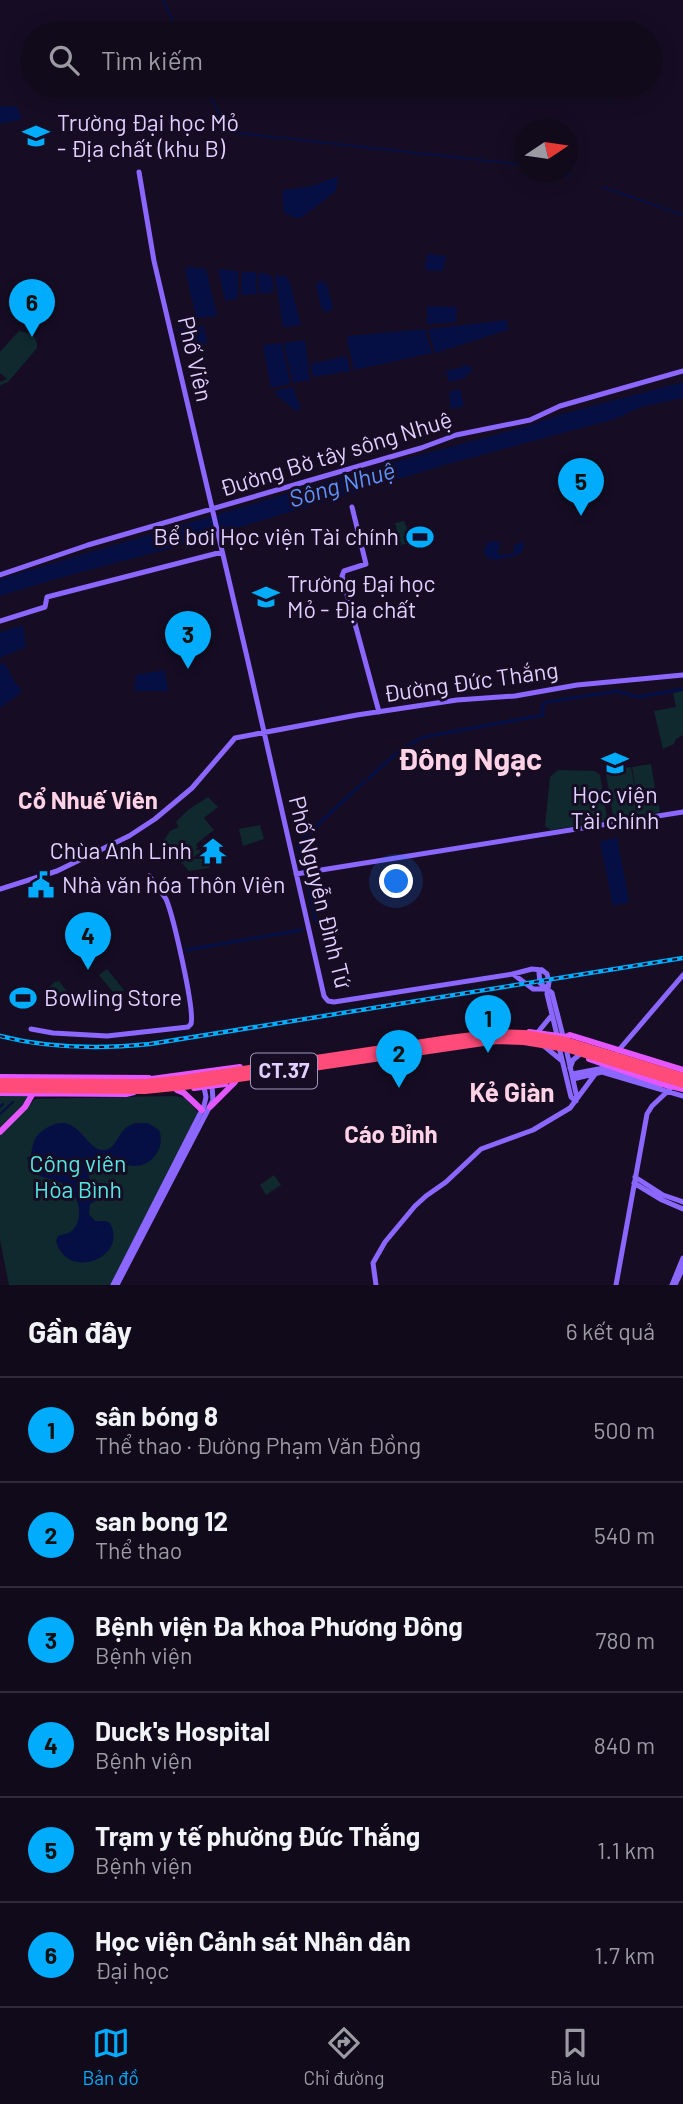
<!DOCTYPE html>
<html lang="vi">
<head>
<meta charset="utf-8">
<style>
	:root { --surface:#100a1b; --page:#191324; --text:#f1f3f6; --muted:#9c9aa3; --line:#302b3a; --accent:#00acfb }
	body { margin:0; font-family:Barlow,sans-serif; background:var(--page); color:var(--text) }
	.compass { position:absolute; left:515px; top:119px; width:63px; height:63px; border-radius:50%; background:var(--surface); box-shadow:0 4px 18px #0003; rotate:77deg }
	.you { position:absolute; left:397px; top:882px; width:24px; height:24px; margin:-18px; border:5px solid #fff; border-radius:50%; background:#1a73e8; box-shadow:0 0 0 10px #1a73e833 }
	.badge { display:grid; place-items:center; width:46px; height:46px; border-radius:50%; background:var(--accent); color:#111; font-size:23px; font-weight:700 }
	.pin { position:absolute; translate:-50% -58px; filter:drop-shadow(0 2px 4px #0008) }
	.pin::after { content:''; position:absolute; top:37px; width:24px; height:21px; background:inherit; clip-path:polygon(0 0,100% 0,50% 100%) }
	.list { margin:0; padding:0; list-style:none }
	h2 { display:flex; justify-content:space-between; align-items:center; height:91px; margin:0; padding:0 28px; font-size:30px }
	h2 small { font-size:23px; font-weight:400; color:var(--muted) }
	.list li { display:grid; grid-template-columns:46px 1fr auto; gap:21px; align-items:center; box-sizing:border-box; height:105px; padding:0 28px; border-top:2px solid var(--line) }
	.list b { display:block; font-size:26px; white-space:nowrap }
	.list p { margin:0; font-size:23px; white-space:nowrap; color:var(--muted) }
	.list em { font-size:23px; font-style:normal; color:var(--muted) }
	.icon { flex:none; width:38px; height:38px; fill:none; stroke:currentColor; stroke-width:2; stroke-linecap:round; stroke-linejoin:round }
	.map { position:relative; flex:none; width:683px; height:1285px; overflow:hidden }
	.search { position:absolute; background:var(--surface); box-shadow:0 4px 18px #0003; left:21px; right:21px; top:21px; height:77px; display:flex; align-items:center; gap:18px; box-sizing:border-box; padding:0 24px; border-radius:38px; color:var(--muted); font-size:26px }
	.sheet { height:721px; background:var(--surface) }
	nav { display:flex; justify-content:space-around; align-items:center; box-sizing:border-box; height:98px; border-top:2px solid var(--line); background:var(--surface); font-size:19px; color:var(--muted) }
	nav a { display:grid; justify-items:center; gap:4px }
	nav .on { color:var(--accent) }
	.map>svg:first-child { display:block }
</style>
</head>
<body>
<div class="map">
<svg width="683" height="1285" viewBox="0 0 683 1285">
	<rect width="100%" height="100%" fill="#160d24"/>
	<path fill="#0f292f" d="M19,331C29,333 38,335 37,348L8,382L0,385V382L7,379L0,373V352Z
		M404,521L412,542L401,545L395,523Z
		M683,691V735L676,739L674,744L663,749L654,711L676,707L673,693Z
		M651,764L655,788L636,791L632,767Z
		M631,767L637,799L657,796L660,812L617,819L613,816L606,774L608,770Z
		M558,770L595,771L600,775L607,818L603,822L551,830L545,826L550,777Z
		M208,797L218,807L204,818L214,830L196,844L210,868L189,871L171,851L162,844L170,831L179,827L176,822L188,810Z
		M260,825L264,839L243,846L239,829Z
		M107,969L124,990L117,997L99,975Z
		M59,981L69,994L57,1005H54L44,992L55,982Z
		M0,1094L27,1095L28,1097L24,1105L0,1128Z
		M174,1096L185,1098L198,1112L111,1285H9L0,1240V1136L35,1099Z
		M274,1175L281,1185L266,1195L260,1185Z"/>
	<path fill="#060f43" d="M0,106L17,107L22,119L0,124Z
		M338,176L336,191L301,218H296L284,213L282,195L284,190L313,186Z
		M427,254L446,256L443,271L425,270Z
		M188,267L206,269L217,316L196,318L185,269Z
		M218,269L238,271V298L226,301L225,299Z
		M242,272H256L257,294L243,295L241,292Z
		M264,273C274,275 273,282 274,291L269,293L260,294L258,274Z
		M275,275L288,277L301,325L283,327Z
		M322,281L326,284L333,306L330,311L326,312L322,310L316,286L318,282Z
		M427,306L457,307L456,322L427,324Z
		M507,320L508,330L435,353L428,329Z
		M204,326L207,343L186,346L179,329Z
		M425,329L432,353L354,370L347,339L348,336Z
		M305,340L310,380L293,383L284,343Z
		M282,343L290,384L271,388L263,345Z
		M347,356L350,371L313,377L311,364Z
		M470,365L472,373L465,375L466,378L449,382L446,371Z
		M683,382V398L641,407L615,419L448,464L171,548L56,579L0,596V579L387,464L524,427L562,414Z
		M293,387L301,410L296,411L277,395L275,391Z
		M460,389L464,406L451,409L449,392Z
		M425,528L429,541L415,545L411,532Z
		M489,541L499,542L500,547L498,549V553L502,555L515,553L513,546L524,541C526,562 506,554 495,561L493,558L489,560L483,551Z
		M23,625L26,647L0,658V632Z
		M3,663L6,665L13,679L22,692L0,708V664Z
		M165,670L168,691H134L136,675Z
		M617,837L629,902L613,906L600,842Z
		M137,1123H148L159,1130C167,1150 148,1171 127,1165C120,1163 115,1156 108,1155C80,1151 88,1187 99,1199L90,1204L89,1214L95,1221H106L110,1223C129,1258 67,1282 56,1241L58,1236C63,1234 69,1234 73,1230C85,1216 78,1194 65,1185C56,1178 43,1180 34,1172C30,1168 28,1163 27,1157H31C32,1145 34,1135 45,1129C79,1107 85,1153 105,1150C120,1147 116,1127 137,1123Z"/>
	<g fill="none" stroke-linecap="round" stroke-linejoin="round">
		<path stroke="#060f43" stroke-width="2" d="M163,0L179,33
			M205,86L224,123L238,133L526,165
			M556,172L570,176
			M603,187L683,215
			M0,1107L3,1104
			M0,1114L13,1102"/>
		<path stroke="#060f43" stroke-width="3.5" d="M369,778C386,762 402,747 424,737L543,715L542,705L547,702L617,691L638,697L683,689
			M316,922L298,843L365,781
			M186,950L302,930"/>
		<path stroke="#8b67ff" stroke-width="5" d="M139,172L154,261L247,657L324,996L328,1001L334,1002L513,974L532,969L542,970
			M352,507L366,564L344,571L342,576L379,712
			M0,575L88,545L421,448L456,435L530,420L560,406L683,371
			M0,621L45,607L47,597L222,552
			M296,874L683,812
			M0,889L57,871L129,836L155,819L192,788L235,738L357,715L457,700L515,696L577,685L683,675
			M542,970L539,973L540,983L552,993L563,1036
			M542,970L547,974L549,982L547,994L557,1035
			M513,974L533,989H547
			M31,1029L53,1033L107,1036L188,1027L191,1024C195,1010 173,915 166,899C161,891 155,884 149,876
			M538,1032L552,1015
			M544,1046L561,1060
			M559,1047L571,1097L576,1101
			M566,1048L577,1098
			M618,1051L683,975
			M570,1068L573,1060L579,1055
			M572,1074L604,1068L660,1086
			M573,1079L602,1072L683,1096
			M635,1177L663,1195L683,1202
			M634,1183L662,1200L683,1209
			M113,1285L204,1106L206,1097L204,1087
			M117,1285L210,1106L213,1100L212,1086
			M376,1285L373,1263L385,1242L415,1206L426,1196L446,1182L481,1149L533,1130L570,1108L596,1073
			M616,1285L647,1114L652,1106L670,1089
			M672,1285L683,1258
			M675,1285L683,1268"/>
		<path stroke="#e457ff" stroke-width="6" d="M529,1032L566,1037L570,1035L683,1070
			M589,1059L662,1084L683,1089
			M274,1063L307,1057
			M0,1077L149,1078
			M144,1080L240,1067
			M194,1088L225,1084
			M177,1090L184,1093L202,1110
			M0,1093L126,1094L134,1092
			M210,1107L235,1082
			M0,1132L25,1107L33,1093"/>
		<path stroke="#ff4b7a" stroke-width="8" d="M0,1082L145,1083L183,1079L449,1039L497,1033L524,1034L566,1041L683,1077
			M0,1089L145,1090L184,1086L497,1040L524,1041L566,1048L683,1084"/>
		<g stroke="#00acfb" stroke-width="4.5">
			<path id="rail" d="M0,1036C50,1049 100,1049 150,1044L683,958"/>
		</g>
		<use href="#rail" stroke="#160d24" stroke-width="2" stroke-dasharray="5" stroke-linecap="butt"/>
	</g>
	<defs>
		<g id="university-bare" transform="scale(2.1)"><path d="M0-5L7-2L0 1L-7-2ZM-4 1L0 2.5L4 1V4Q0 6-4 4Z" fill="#00acfb" stroke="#160d24" stroke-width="2.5" paint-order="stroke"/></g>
		<g id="stadium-bare" transform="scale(2.1)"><path d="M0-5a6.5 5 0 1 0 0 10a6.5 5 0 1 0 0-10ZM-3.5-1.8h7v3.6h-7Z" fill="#00acfb" stroke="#160d24" stroke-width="2.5" paint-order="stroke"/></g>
		<g id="temple-bare" transform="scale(2.1)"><path d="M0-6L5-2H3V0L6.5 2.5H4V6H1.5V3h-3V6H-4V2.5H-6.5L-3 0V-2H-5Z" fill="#00acfb" stroke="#160d24" stroke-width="2.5" paint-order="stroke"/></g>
		<g id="civic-bare" transform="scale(2.1)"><path d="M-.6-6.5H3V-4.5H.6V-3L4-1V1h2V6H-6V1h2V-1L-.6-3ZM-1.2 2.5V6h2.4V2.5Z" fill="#00acfb" stroke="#160d24" stroke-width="2.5" paint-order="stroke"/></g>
	</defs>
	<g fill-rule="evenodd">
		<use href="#university-bare" x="36" y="136"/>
		<use href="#stadium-bare" x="420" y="537"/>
		<use href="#university-bare" x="266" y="597"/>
		<use href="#university-bare" x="615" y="763"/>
		<use href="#temple-bare" x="213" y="851"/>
		<use href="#civic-bare" x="41" y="885"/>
		<use href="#stadium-bare" x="23" y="998"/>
	</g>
	<g text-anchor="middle" stroke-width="6" stroke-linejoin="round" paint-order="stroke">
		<rect fill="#160d24" stroke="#a396bd" stroke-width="2" x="251" y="1053.5" width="66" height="35" rx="5"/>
		<g font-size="21" font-weight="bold" fill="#dfd0ff">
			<text x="284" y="1078">CT.37</text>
		</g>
		<g font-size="23" fill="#dfd0ff" stroke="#160d24" text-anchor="start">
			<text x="57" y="131">Trường Đại học Mỏ<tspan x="57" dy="26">- Địa chất (khu B)</tspan></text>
			<text x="399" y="545" text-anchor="end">Bể bơi Học viện Tài chính</text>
			<text x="287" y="592">Trường Đại học<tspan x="287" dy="26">Mỏ - Địa chất</tspan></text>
			<text x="615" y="803" text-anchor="middle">Học viện<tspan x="615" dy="26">Tài chính</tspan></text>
			<text x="192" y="859" text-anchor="end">Chùa Anh Linh</text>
			<text x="62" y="893">Nhà văn hóa Thôn Viên</text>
			<text x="44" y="1006">Bowling Store</text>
		</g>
		<g font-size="23" fill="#dfd0ff" stroke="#160d24">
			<text transform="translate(195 359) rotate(77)" y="8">Phố Viên</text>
			<text transform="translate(336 454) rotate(-17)" y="8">Đường Bờ tây sông Nhuệ</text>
			<text transform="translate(471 682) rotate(-8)" y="8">Đường Đức Thắng</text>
			<text transform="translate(320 892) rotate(76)" y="8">Phố Nguyễn Đình Tứ</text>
		</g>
		<g font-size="23" fill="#54e7e2" stroke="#160d24">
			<text x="78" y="1172">Công viên<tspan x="78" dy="26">Hòa Bình</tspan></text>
		</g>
		<g font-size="24" font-style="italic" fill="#5e92ff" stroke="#160d24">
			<text transform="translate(342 485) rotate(-16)" y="8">Sông Nhuệ</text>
		</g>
		<g font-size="24" font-weight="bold" fill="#ffd2e5" stroke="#160d24">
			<text x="88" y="809">Cổ Nhuế Viên</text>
			<text x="391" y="1143">Cáo Đỉnh</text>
		</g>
		<g font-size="26" font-weight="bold" fill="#ffd2e5" stroke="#160d24">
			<text x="512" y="1102">Kẻ Giàn</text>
		</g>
		<g font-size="30" font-weight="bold" fill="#ffd2e5" stroke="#160d24">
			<text x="470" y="770">Đông Ngạc</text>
		</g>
	</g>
</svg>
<svg class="compass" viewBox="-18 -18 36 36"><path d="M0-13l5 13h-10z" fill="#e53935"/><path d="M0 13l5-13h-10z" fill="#9c9aa3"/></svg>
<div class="you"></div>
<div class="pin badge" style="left:488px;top:1053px">1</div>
<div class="pin badge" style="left:399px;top:1088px">2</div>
<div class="pin badge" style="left:188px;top:669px">3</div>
<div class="pin badge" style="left:88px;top:970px">4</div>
<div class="pin badge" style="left:581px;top:516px">5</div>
<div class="pin badge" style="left:32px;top:337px">6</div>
<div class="search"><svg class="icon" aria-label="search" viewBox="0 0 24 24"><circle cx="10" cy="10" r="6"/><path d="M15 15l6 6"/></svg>Tìm kiếm</div>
</div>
<section class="sheet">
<h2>Gần đây<small>6 kết quả</small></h2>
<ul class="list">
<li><span class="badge">1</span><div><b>sân bóng 8</b><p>Thể thao · Đường Phạm Văn Đồng</p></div><em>500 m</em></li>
<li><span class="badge">2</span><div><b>san bong 12</b><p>Thể thao</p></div><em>540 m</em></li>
<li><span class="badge">3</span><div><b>Bệnh viện Đa khoa Phương Đông</b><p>Bệnh viện</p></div><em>780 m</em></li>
<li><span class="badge">4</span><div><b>Duck's Hospital</b><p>Bệnh viện</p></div><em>840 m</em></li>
<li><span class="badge">5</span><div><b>Trạm y tế phường Đức Thắng</b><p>Bệnh viện</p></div><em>1.1 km</em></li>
<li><span class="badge">6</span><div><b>Học viện Cảnh sát Nhân dân</b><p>Đại học</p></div><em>1.7 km</em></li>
</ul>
</section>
<nav>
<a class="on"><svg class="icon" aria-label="map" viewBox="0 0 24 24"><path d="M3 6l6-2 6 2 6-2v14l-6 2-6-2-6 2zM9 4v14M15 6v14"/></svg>Bản đồ</a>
<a><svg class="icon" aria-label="directions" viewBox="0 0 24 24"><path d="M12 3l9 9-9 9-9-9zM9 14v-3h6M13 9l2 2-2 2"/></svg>Chỉ đường</a>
<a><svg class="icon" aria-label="saved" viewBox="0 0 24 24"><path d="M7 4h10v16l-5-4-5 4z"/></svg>Đã lưu</a>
</nav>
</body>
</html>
